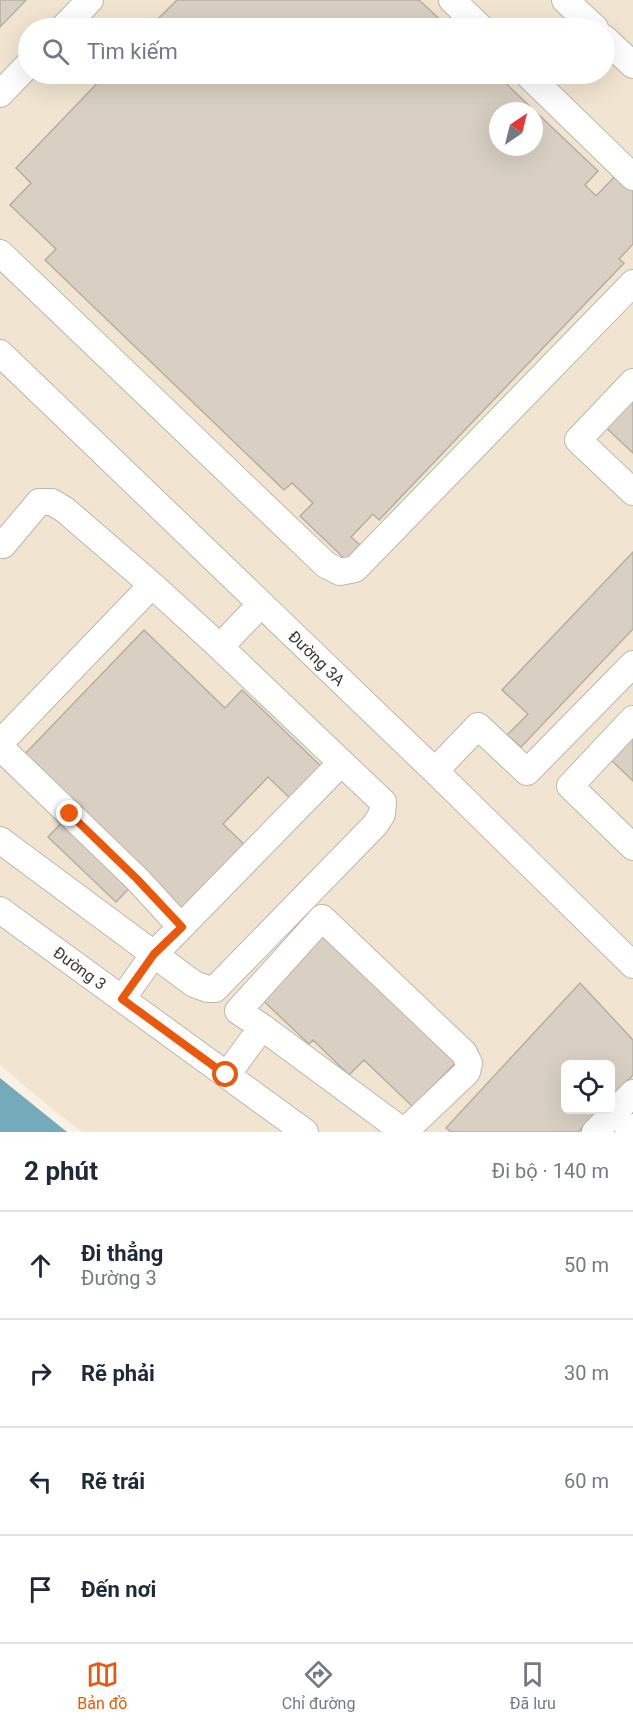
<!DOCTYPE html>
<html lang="vi">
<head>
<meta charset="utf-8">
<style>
	:root { --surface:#fff; --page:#f6f6f7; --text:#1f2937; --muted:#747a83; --line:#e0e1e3; --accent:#ea580c }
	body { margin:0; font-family:Roboto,sans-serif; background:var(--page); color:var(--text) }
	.controls { position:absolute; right:18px; bottom:18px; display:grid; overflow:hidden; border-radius:9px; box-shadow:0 6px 24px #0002 }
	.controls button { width:54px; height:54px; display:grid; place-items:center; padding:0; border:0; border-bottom:2px solid var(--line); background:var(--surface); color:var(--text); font:30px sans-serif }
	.compass { position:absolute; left:489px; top:102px; width:54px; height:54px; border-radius:50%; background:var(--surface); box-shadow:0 6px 24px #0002; rotate:35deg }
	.stop { position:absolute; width:18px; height:18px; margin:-14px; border:4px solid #ea580c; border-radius:50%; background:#fff }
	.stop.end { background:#ea580c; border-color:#fff; box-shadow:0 2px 6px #0008 }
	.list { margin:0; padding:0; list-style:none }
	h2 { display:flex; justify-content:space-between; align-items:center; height:78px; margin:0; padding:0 24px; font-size:26px }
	h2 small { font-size:20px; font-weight:400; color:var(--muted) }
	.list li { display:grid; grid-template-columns:39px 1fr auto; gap:18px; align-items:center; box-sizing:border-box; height:108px; padding:0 24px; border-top:2px solid var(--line) }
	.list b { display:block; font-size:22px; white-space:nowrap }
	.list p { margin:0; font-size:20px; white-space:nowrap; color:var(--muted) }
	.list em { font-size:20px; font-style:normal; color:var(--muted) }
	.icon { flex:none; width:33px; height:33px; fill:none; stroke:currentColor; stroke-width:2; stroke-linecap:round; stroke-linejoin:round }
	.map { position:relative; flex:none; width:633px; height:1132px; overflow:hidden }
	.search { position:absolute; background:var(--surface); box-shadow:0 6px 24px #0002; left:18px; right:18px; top:18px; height:66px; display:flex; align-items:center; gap:15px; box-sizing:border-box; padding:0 21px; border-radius:33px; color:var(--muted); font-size:22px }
	.sheet { height:510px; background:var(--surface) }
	nav { display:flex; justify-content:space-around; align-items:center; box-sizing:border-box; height:84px; border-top:2px solid var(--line); background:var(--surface); font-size:16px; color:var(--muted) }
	nav a { display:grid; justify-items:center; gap:3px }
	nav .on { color:var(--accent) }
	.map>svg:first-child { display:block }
</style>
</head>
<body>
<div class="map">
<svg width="633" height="1132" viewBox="0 0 633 1132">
	<rect width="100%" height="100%" fill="#f9f1e4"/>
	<path fill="#f1e5d1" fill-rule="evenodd" d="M0,0H633V1132H83L52,1109L0,1065ZM28,28H604V74H28ZM498,111H534V147H498ZM566,1064H610V1110H566Z"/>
	<path fill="#74aab9" d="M0,1078L67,1132H0Z"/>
	<path fill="#d9d0c3" stroke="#b6aea1" stroke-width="1.5" fill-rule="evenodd" d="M0,0H26L0,27Z
		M177,0H419L449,28H149Z
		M106,74H496L598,171L585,185L596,196L618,173L633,188V244L619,259L624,263L379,520L373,514L351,537L360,545L346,560L300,516L313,503L292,483L284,490L45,260L56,249L10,205L31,183L16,168ZM498,111H534V147H498Z
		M633,389V453L601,423Z
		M633,552V629L521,747L507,735L528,714L502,690Z
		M144,630L225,708L242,690L327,772L296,804L268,777L223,824L252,852L187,919L142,875L116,902L48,837L74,810L21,758Z
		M633,731V781L608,757Z
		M324,920L463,1055L413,1107L364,1060L349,1075L313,1040L309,1044L254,992Z
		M580,983L633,1040V1075L610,1098V1064H566V1110H600L578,1132H451L446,1128Z"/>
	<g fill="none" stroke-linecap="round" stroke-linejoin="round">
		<g stroke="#beb7aa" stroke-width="28">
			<path id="minor" d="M452,0L481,28
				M565,0L595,28
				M63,28L90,0
				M604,38L633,65
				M527,74L633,177
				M0,94L28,65
				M0,253L326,565L340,572L355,569L633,283
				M0,353L435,771L633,965
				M633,382L578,440L633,492
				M3,545L39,502H52L65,510L152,585L220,647L261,604
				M633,719L570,786L633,847
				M0,743L152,585
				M0,747L137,879L181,927L341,763
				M435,771L478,726L527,772L633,664
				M0,840L194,984L208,989H215L375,825L382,814L383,802L220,647
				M0,910L305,1132
				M122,999L154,954L181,927
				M227,1075L262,1027L404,1132L467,1072L469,1063L464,1053L322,918L238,1011L262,1027
				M595,1132L633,1093
				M628,1132L633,1127"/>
		</g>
		<use href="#minor" stroke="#fff" stroke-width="26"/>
	</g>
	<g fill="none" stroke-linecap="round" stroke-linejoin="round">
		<path stroke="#ea580c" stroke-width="8" d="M70,814L137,879L182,927L154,954L122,999L226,1075"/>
	</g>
	<g text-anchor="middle" stroke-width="6" stroke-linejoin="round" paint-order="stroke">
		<g font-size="16" fill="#3c3934" stroke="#fff">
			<text transform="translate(317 658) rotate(44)" y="6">Đường 3A</text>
			<text transform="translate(80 968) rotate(36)" y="6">Đường 3</text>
		</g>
	</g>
</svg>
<div class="controls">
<button><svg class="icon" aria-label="locate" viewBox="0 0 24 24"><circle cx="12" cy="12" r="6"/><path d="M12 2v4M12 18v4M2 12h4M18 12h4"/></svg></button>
</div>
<svg class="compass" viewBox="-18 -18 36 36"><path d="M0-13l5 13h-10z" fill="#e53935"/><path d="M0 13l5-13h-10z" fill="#747a83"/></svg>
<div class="stop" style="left:226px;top:1075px"></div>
<div class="stop end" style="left:70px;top:814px"></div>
<div class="search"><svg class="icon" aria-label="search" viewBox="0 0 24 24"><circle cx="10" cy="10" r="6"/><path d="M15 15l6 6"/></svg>Tìm kiếm</div>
</div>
<section class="sheet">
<h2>2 phút<small>Đi bộ · 140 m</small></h2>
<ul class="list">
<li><svg class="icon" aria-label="ahead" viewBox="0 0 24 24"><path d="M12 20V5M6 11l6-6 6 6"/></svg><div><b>Đi thẳng</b><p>Đường 3</p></div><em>50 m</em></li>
<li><svg class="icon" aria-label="right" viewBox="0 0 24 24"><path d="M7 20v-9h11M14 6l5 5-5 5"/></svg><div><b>Rẽ phải</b></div><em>30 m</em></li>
<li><svg class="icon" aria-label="left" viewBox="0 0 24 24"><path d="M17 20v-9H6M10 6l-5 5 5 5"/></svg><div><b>Rẽ trái</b></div><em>60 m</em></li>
<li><svg class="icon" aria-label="arrive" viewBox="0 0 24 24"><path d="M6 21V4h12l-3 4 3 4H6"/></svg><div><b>Đến nơi</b></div></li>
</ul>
</section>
<nav>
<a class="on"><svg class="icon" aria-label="map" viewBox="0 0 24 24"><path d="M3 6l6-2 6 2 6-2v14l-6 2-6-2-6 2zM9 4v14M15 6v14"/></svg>Bản đồ</a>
<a><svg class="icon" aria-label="directions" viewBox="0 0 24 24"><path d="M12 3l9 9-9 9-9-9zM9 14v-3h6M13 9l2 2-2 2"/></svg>Chỉ đường</a>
<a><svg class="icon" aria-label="saved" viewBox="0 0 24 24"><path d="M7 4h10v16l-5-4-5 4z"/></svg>Đã lưu</a>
</nav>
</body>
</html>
